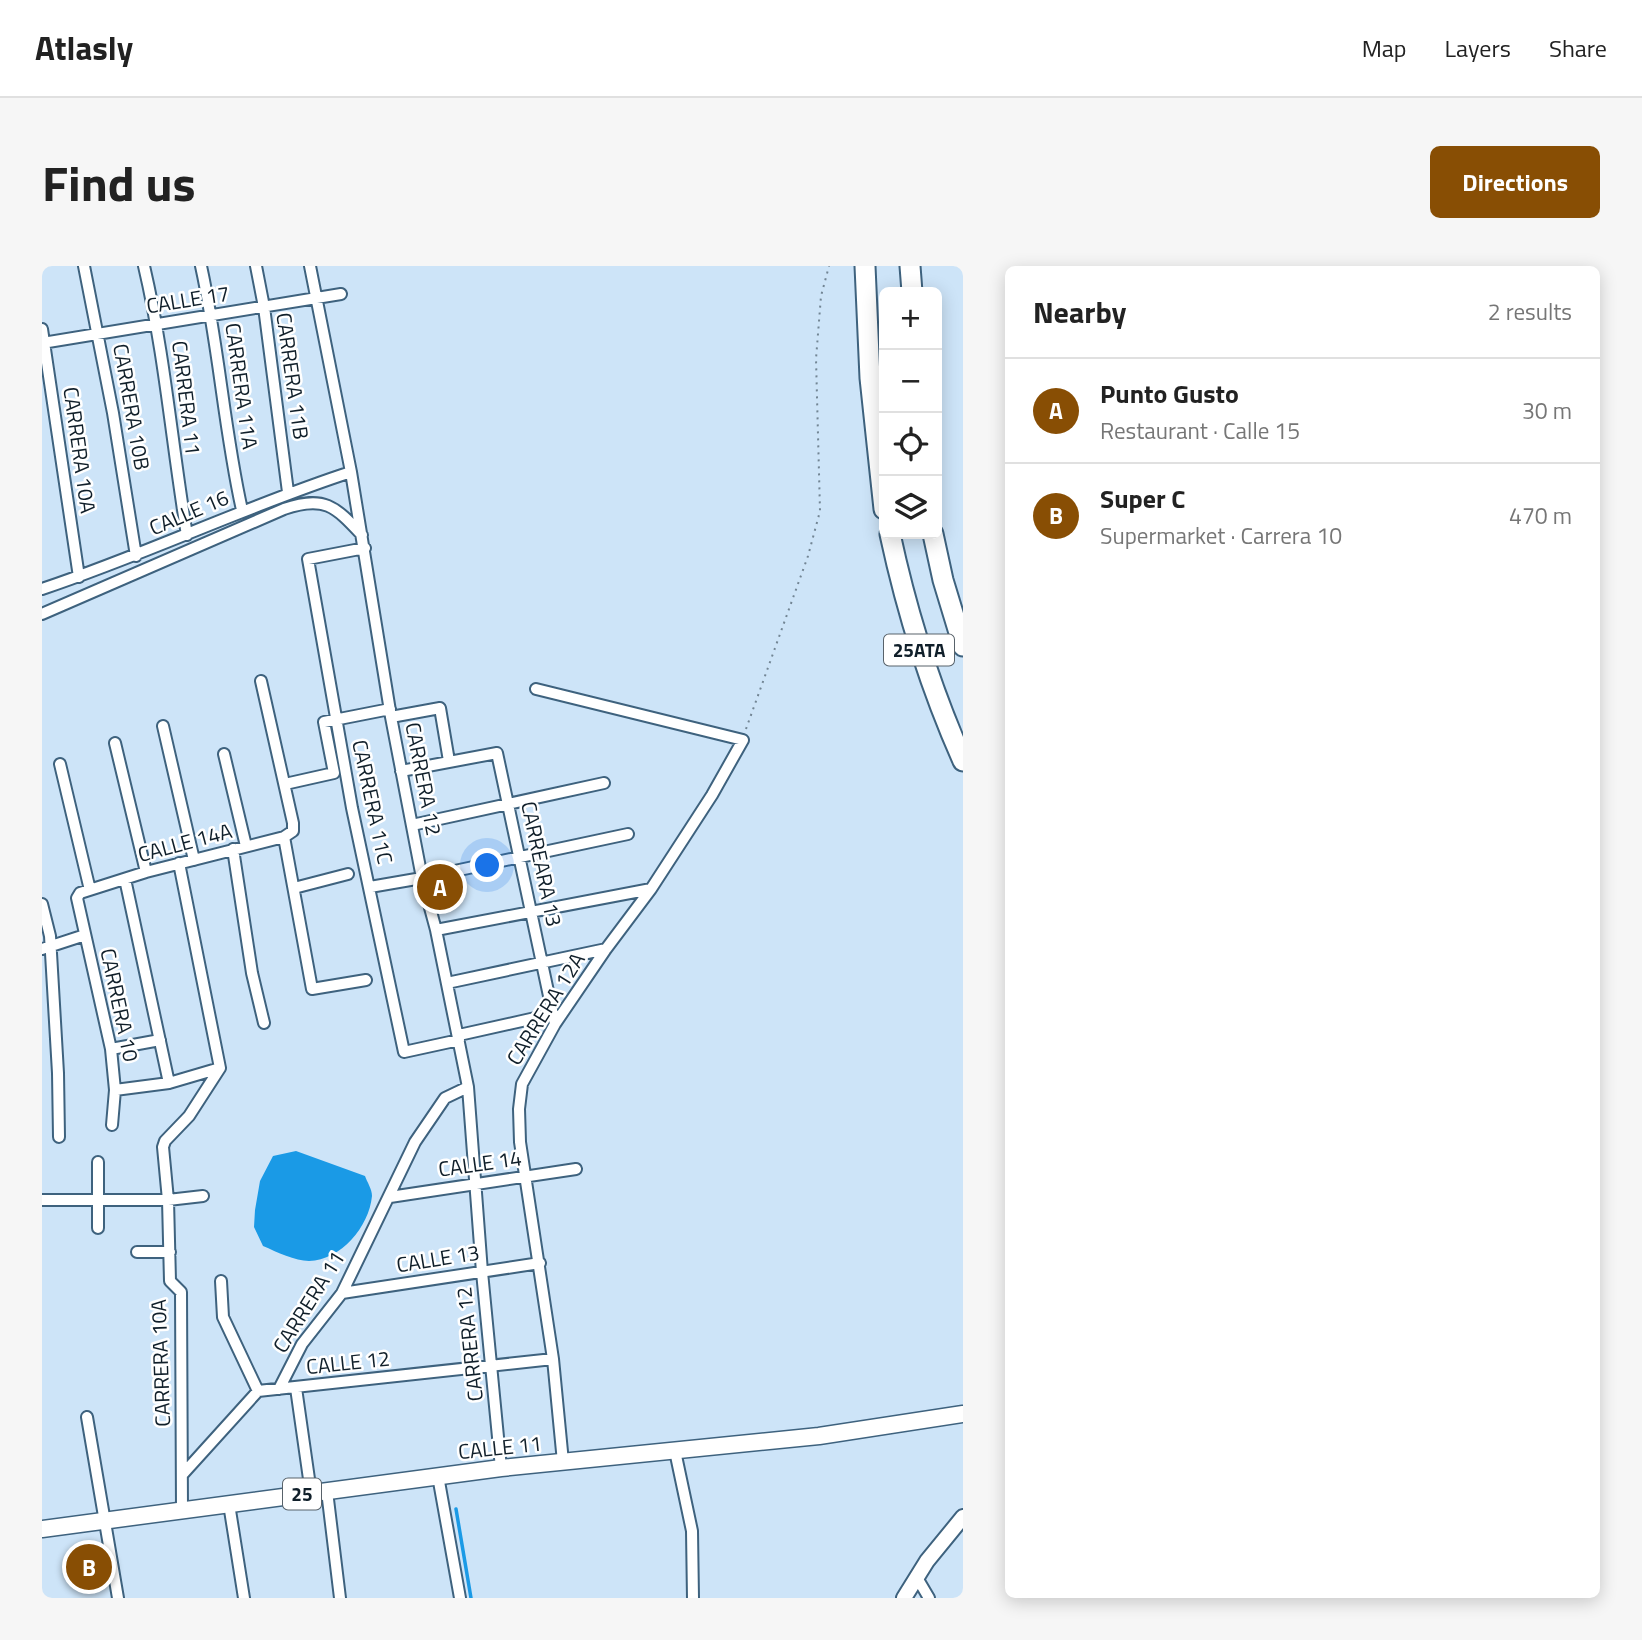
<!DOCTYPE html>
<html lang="en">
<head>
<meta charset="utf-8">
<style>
	:root { --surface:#fff; --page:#f6f6f6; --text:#222; --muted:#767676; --line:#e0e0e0; --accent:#884e04 }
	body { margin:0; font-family:"Titillium Web",sans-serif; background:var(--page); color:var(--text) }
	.controls { position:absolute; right:21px; top:21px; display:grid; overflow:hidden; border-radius:10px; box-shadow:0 4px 18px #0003 }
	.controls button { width:63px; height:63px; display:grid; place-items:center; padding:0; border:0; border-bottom:2px solid var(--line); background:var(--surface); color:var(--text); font:35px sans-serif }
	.you { position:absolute; left:446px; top:600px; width:24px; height:24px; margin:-18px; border:5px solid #fff; border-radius:50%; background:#1a73e8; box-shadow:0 0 0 10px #1a73e833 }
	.badge { display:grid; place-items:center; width:46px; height:46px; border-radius:50%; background:var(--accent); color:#fff; font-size:23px; font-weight:700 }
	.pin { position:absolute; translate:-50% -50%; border:4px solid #fff; box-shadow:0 2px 7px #0006 }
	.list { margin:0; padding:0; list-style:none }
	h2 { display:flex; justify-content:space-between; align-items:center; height:91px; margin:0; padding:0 28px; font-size:30px }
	h2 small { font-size:23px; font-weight:400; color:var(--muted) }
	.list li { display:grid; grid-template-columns:46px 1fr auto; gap:21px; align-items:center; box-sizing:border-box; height:105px; padding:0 28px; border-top:2px solid var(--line) }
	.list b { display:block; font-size:26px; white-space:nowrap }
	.list p { margin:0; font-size:23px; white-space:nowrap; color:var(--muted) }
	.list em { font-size:23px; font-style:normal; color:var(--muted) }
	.icon { flex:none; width:38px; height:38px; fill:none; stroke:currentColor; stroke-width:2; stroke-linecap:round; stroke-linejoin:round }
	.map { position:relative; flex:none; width:921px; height:1332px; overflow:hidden; border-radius:10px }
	header { display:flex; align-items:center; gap:42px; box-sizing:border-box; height:98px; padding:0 35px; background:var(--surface); border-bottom:2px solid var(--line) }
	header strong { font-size:33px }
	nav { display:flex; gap:38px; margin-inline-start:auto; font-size:24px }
	.intro { display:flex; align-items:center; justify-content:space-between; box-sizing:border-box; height:168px; padding:0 42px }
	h1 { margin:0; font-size:49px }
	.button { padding:18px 32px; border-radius:10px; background:var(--accent); color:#fff; font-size:24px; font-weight:700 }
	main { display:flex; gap:42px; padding:0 42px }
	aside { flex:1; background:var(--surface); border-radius:10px; box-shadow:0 4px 18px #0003 }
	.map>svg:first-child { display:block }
</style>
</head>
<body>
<header>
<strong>Atlasly</strong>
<nav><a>Map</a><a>Layers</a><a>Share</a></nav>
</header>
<div class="intro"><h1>Find us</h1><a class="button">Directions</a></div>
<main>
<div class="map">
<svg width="921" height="1332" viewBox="0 0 921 1332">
	<rect width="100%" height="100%" fill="#cde4f8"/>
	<path fill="#1a9ae6" d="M254,885L323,910C325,916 330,923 330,930C327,961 299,994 267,995C253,995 235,986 221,980L212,961L213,944L218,915L231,890Z"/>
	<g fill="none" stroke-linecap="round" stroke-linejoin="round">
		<path stroke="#1a9ae6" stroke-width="3.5" d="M414,1243L429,1332"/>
		<g stroke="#3e627e" stroke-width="14">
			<path id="street" d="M42,0L71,147L94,290
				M102,0C123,89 130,180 145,269
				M159,0C177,81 182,164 200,244
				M214,0L222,41L246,226
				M268,0L309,206L349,451L380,612L394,664L426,821L440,1006L459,1202
				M0,63L37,311
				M0,77L299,28
				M323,282L266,293L310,542L362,786L417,774
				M0,323C105,288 204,240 309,206
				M0,348L242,243C282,229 293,240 320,269
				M494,423L701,474L670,529L609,623L564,683L513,758L480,818L477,843L478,876L511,1093L521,1196
				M349,451L398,442L407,495
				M121,460L152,594
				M73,477L104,606
				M182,488L204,580
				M18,498L48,624
				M359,505L455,487L513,758
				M243,518L292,507L282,456L348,443
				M370,559L562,517
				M242,571L270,723L324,714
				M191,583L210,707L222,757
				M137,597L178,802
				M83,613L127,817
				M328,621L380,612L586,568
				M252,622L306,608
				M0,638L8,670L16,807L17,871
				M394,664L609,623
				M0,683L43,669
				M405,717L564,683
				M417,769L511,748
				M69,783L118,774
				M73,824L127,817L178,802
				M70,859L73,824L69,783L35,632L38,627L104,606L242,571L251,565V557L219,415
				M56,896V962
				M348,931L534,903
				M0,934H126L161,930
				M95,986H128
				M179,1015L181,1051L216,1125
				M300,1027L498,997
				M254,1122L269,1227
				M237,1123L260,1078L300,1027L373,876L403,832L426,821
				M45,1151L76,1332
				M633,1185L650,1265L651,1332
				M140,1209L216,1125L511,1093
				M396,1210L418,1332
				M285,1225L298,1332
				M187,1238L202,1332
				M140,1244L139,1026L128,1015L126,934L121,881L123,875L147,850L178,802
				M874,1310L887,1332"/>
		</g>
		<g stroke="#3e627e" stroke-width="18">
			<path id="secondary" d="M862,1332L885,1295L921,1251"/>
		</g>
		<g stroke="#3e627e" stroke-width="19">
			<path id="primary" d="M0,1263L459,1202L777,1170L921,1148"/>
		</g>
		<g stroke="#3e627e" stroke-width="23">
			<path id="highway" d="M823,0L828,112L842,243
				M868,0L870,26
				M848,268C865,347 888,421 921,495
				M891,268L901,314L921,380"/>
		</g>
		<path stroke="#728594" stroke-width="2" stroke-dasharray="2 5" stroke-linecap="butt" d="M704,463L766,290L778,245L774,93L779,30L787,0"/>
		<use href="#street" stroke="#fff" stroke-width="10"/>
		<use href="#secondary" stroke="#fff" stroke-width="14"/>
		<use href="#primary" stroke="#fff" stroke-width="16"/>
		<use href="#highway" stroke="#fff" stroke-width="19"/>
	</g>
	<g text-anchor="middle" stroke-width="5" stroke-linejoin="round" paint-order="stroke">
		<g fill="#fff" stroke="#58626a" stroke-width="2">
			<rect x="842" y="368.5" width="70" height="31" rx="5"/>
			<rect x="241" y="1212.5" width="38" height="31" rx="5"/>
		</g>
		<g font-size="19" font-weight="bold" fill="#101f2a">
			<text x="877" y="391">25ATA</text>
			<text x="260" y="1235">25</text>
		</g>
		<g font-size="21" fill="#101f2a" stroke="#fff">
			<text transform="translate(146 34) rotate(-9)" y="7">CALLE 17</text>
			<text transform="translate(250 110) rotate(82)" y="7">CARRERA 11B</text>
			<text transform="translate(199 120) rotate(82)" y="7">CARRERA 11A</text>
			<text transform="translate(144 132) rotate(83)" y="7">CARRERA 11</text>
			<text transform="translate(89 141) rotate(80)" y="7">CARRERA 10B</text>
			<text transform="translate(37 184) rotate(82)" y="7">CARRERA 10A</text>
			<text transform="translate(147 247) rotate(-23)" y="7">CALLE 16</text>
			<text transform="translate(381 513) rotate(79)" y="7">CARRERA 12</text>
			<text transform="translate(330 536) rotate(78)" y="7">CARRERA 11C</text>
			<text transform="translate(143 577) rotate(-15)" y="7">CALLE 14A</text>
			<text transform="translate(499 598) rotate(78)" y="7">CARREARA 13</text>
			<text transform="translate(77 739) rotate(78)" y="7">CARRERA 10</text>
			<text transform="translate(504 743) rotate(-58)" y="7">CARRERA 12A</text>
			<text transform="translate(438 898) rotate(-8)" y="7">CALLE 14</text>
			<text transform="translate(396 993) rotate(-9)" y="7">CALLE 13</text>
			<text transform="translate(267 1036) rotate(-58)" y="7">CARRERA 11</text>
			<text transform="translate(428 1078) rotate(-96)" y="7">CARRERA 12</text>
			<text transform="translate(119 1097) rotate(-92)" y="7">CARRERA 10A</text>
			<text transform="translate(306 1097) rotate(-6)" y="7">CALLE 12</text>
			<text transform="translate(458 1182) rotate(-6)" y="7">CALLE 11</text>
		</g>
	</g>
</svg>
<div class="controls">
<button>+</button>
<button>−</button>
<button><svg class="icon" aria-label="locate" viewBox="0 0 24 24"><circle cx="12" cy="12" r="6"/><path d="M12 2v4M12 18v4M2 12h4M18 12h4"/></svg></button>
<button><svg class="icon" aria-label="layers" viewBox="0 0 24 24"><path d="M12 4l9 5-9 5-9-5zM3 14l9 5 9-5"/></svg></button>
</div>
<div class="you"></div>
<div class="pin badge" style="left:398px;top:621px">A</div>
<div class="pin badge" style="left:47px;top:1301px">B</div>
</div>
<aside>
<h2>Nearby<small>2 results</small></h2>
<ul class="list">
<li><span class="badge">A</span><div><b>Punto Gusto</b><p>Restaurant · Calle 15</p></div><em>30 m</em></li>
<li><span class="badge">B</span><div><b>Super C</b><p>Supermarket · Carrera 10</p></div><em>470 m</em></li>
</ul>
</aside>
</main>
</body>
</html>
